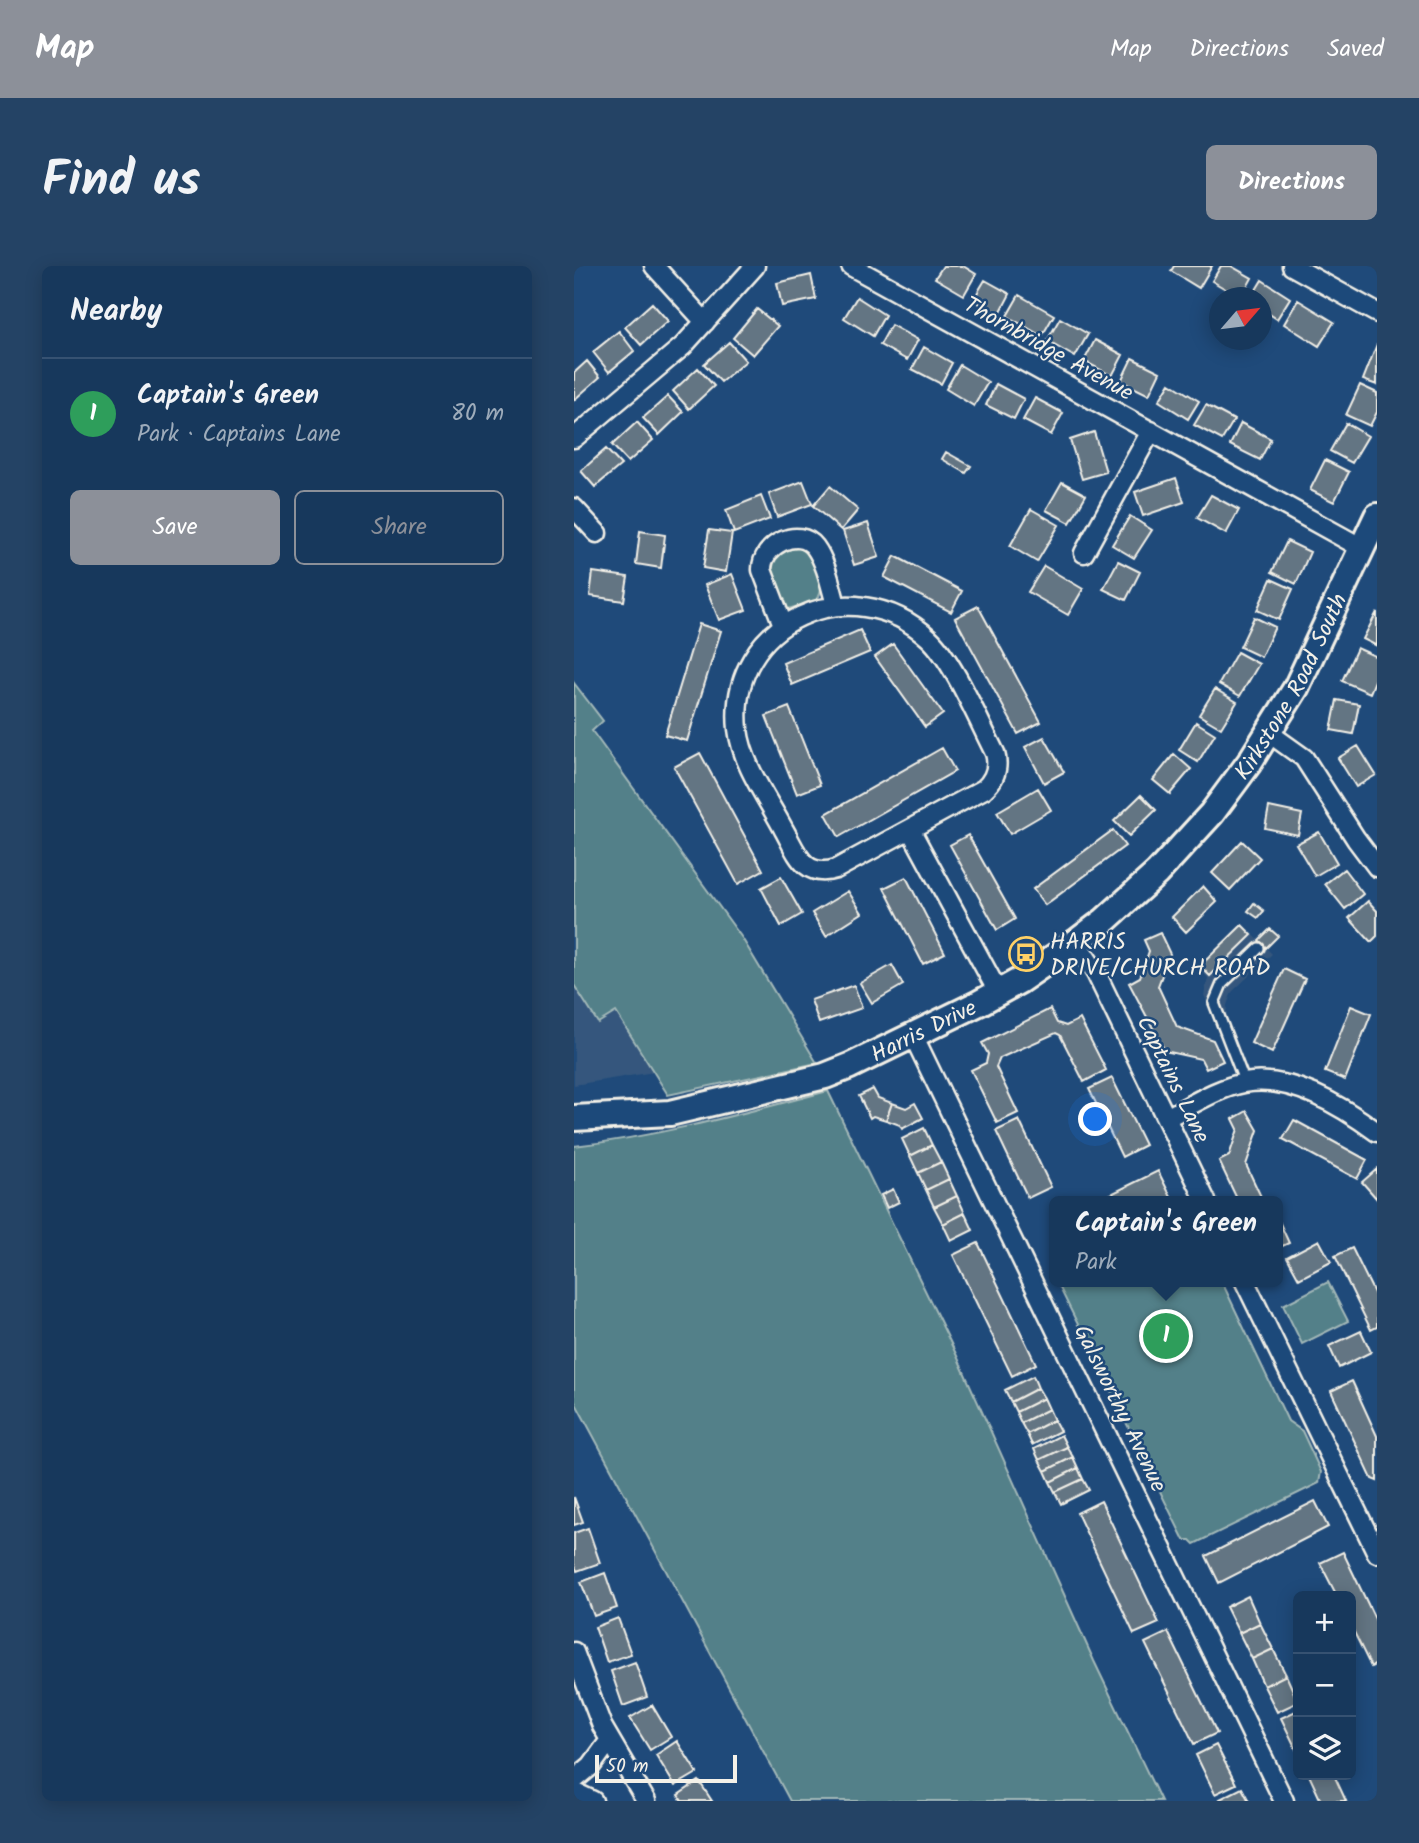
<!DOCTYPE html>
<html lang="en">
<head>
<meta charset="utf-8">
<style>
	:root { --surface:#17385c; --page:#244365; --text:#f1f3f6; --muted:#9eacbb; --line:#365272; --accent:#8c9099 }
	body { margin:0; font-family:Kalam,sans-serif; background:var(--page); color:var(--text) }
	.controls { position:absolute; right:21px; bottom:21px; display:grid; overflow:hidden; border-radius:10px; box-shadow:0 4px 18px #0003 }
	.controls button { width:63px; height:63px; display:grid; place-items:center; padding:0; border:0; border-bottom:2px solid var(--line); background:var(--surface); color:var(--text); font:35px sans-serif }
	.compass { position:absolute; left:635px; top:21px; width:63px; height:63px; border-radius:50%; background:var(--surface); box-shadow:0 4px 18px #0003; rotate:62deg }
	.scale { position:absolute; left:21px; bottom:18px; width:142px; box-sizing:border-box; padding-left:7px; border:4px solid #f4f1e8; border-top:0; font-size:19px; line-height:24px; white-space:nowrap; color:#f4f1e8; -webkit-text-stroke:5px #1f4a7a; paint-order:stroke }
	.you { position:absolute; left:522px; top:854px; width:24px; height:24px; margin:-18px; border:5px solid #fff; border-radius:50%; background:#1a73e8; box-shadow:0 0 0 10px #1a73e833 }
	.badge { display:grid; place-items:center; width:46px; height:46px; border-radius:50%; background:var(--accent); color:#fff; font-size:23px; font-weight:700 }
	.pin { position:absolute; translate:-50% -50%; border:4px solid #fff; box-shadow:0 2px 7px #0006 }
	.popup { position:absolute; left:475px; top:930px; width:234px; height:91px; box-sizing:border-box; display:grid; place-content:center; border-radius:10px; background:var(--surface); filter:drop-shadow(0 2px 5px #0005); font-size:23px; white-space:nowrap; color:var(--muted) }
	.popup b { font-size:26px; color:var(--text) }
	.popup::after { content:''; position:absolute; left:50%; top:100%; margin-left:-14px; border:14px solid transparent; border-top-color:var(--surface) }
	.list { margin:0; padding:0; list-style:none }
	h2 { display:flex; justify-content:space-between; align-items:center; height:91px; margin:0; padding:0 28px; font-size:30px }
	h2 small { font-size:23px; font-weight:400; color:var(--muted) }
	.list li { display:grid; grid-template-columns:46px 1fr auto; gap:21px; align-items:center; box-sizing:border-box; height:112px; padding:0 28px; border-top:2px solid var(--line) }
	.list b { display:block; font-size:26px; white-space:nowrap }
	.list p { margin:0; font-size:23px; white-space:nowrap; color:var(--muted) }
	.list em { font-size:23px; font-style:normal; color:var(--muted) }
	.actions { display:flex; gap:14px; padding:21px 28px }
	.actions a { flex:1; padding:16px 0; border:2px solid var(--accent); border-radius:10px; text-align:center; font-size:24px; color:var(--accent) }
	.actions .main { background:var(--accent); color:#fff }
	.icon { flex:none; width:38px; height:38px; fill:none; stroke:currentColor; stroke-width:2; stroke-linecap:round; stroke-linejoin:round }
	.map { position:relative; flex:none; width:803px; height:1535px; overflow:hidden; border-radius:10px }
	header { display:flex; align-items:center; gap:42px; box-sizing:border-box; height:98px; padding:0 35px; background:var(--accent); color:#fff }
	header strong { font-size:33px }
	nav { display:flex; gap:38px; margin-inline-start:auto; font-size:24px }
	.intro { display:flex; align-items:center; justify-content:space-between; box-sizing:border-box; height:168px; padding:0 42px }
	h1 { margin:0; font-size:49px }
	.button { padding:18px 32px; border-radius:10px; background:var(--accent); color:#fff; font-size:24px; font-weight:700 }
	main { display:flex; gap:42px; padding:0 42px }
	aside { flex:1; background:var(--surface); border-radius:10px; box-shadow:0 4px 18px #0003 }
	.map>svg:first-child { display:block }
</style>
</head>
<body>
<header>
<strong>Map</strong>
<nav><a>Map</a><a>Directions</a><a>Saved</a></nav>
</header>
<div class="intro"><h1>Find us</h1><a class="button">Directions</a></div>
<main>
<aside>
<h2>Nearby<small></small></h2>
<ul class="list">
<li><span class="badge" style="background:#2e9e5b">1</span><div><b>Captain's Green</b><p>Park · Captains Lane</p></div><em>80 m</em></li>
</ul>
<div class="actions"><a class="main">Save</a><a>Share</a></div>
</aside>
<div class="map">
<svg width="803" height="1535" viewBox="0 0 803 1535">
	<rect width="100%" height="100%" fill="#1f4a7a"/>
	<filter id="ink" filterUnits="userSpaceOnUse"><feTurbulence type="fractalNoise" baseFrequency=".0143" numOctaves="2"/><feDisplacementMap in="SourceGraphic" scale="14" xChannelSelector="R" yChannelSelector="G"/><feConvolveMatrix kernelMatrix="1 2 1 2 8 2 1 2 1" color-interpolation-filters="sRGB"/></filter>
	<g filter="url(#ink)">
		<path fill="#34577d" d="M669,658L698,688L658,726L653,739L652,757L662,804L630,729L634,712L624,701Z
			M0,681L42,746L80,806L0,819Z"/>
		<path fill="#528089" stroke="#a3b8b8" stroke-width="2" d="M222,280C240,284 255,321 242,335L214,343L210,340C199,314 181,289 222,280Z
			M0,417L29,455L18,465L168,672L243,797L94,829L42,746L24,757L0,719Z
			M254,825L383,1090L520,1395L587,1535H216L0,1134V880C87,870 170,847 254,825Z
			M483,1016H648L714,1155L728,1165L747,1206L745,1217L620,1278L616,1274H610Z
			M754,1016L774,1055L728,1078L709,1039Z"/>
		<path fill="#647483" stroke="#f4f1e8" stroke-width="2" d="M369,0H389L402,8L390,29L361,12Z
			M600,0H638L625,22L597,5Z
			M647,0H657L678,12L667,32L638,15Z
			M237,9L242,33L208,40L203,17Z
			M411,14L436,28L425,49L399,34Z
			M688,14L716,32L703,53L688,43V32H677Z
			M445,29L480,49L468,70L433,50Z
			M283,31L311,49L299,70L270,52Z
			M724,34L760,56L745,80L710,58Z
			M78,37L94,55L67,79L51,61Z
			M183,43L204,60L179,89L159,72Z
			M486,52L514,68L501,91L473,75Z
			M317,59L344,74L333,94L306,79Z
			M45,65L60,85L35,106L19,86Z
			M521,74L549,89L538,110L510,95Z
			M155,76L172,95L147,116L130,98Z
			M803,78V119L789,114Z
			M350,81L378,97L367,118L338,103Z
			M558,92L586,106L575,129L547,115Z
			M13,95L26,111L0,134V107Z
			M386,99L414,116L400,140L372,123Z
			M124,102L140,120L115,143L99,125Z
			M596,117L625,135L614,153L585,135Z
			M422,118L450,133L440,153L412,139Z
			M786,119L803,127V146L796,160L772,149Z
			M94,130L109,146L85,169L69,152Z
			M461,132L489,147L477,169L449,154Z
			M632,139L660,154L648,174L620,159Z
			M63,156L79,174L54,196L38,179Z
			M667,157L697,173L686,194L656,179Z
			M772,157L794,170L778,197L756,185Z
			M520,166L532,206L508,213L496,174Z
			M32,183L47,199L21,221L7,205Z
			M372,186L397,200L392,207L368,193Z
			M751,194L775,206L760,236L736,224Z
			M602,212L610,236L569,250L561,226Z
			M229,215L238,238L203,251L195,228Z
			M488,216L512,229L496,257L472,244Z
			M256,220L284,244L267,264L239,240Z
			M637,229L665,244L652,268L623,252Z
			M187,230L196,253L160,267L152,244Z
			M457,243L485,259L463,296L436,280Z
			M556,250L578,264L560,292L538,279Z
			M294,257L305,291L280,299L269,265Z
			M135,264L158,267L152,306L129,302Z
			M66,265L91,269L87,302L62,298Z
			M713,275L736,286L722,318L698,306Z
			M321,290L388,325L377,346L310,311Z
			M544,295L566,306L552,334L529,323Z
			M470,300L509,323L494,349L454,326Z
			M19,306L54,311L50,335L16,330Z
			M158,308L172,344L145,354L131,319Z
			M697,313L719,323L705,354L683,344Z
			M404,340L467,456L444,468L381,352Z
			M803,346V380L789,373Z
			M680,351L701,361L687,391L666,381Z
			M125,358L147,365L113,475L91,469Z
			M286,364L296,386L218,419L209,397Z
			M319,378L369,448L351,461L301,391Z
			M783,382L803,391V410L796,427L768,415Z
			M663,386L685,398L666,430L645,418Z
			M641,423L663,436L647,462L625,449Z
			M763,434L785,438L779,468L757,464Z
			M215,441L246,519L223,528L192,450Z
			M622,456L641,468L624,496L605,484Z
			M470,471L490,506L470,517L451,481Z
			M784,480L802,509L782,521L764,492Z
			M368,482L381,505L265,571L252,548Z
			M126,487L189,604L164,618L100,501Z
			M600,488L617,503L596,528L579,514Z
			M464,522L477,544L436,568L423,546Z
			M567,529L582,544L555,570L540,555Z
			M695,541L728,548L724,569L691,562Z
			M539,564L551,580L471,639L459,623Z
			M745,566L763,597L741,610L722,578Z
			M394,569L441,653L423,664L376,579Z
			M668,575L686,592L656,624L638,607Z
			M770,603L789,628L771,643L751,618Z
			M207,611L228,648L207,660L187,622Z
			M332,611L371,687L349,698L310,622Z
			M629,620L643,636L612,666L598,651Z
			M274,625L288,647L252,670L238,647Z
			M794,635L803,645V670L797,676L775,652Z
			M680,637L690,645L684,652L674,645Z
			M668,659L678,669L636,710L626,700Z
			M696,663L704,670L692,682L685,674Z
			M586,667L596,688L584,720L603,761L639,774L649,795L632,803L627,793L591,785L555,717L566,711L575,685L570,674Z
			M318,699L329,719L298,737L286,717Z
			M710,703L731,713L698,787L677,777Z
			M280,719L288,742L245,757L237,734Z
			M777,740L797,748L771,814L751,806Z
			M476,743L483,757L492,760L506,753L532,804L510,816L486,769L482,767L426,792L422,801L444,847L423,857L397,804L412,797L414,788L408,777Z
			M538,812L571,879L548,891L515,823Z
			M299,823L304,832L318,837L312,854L299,850L296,852L285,830Z
			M318,837L332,842L341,837L349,852L328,863L326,859L312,854Z
			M673,845L684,864L672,899L689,935H664L645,895L655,890L664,863L659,853Z
			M445,854L477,921L454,932L422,865Z
			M720,854L793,894L783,913L709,873Z
			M350,862L358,879L336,890L328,873Z
			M358,879L367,896L344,907L336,890Z
			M367,896L375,913L352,924L344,907Z
			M803,903V933L788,916Z
			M584,905L597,931L588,935H523Z
			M375,913L383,930L360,941L352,924Z
			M319,923L325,936L313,942L307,929Z
			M383,930L391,947L369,958L360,941Z
			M391,947L399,964L377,975L369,958Z
			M704,953L715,977L704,982Z
			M745,974L757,996L725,1013L713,991Z
			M404,977L462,1098L438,1110L379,989Z
			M778,982L803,1033V1061L797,1064L761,990Z
			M787,1065L797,1086L765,1102L755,1080Z
			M459,1110L464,1122L437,1136L431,1124Z
			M778,1115L803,1170V1215L798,1213L757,1125Z
			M464,1122L470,1132L442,1146L437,1136Z
			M470,1132L475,1143L447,1157L442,1146Z
			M475,1143L480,1154L453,1168L447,1157Z
			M480,1154L486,1165L458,1179L453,1168Z
			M487,1169L493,1181L465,1194L460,1183Z
			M493,1181L499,1191L471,1205L465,1194Z
			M499,1191L504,1202L476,1216L471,1205Z
			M504,1202L509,1213L481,1226L476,1216Z
			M509,1213L515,1224L487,1238L481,1226Z
			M0,1231L9,1256L0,1259Z
			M527,1235L585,1357L560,1368L503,1247Z
			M741,1235L754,1261L645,1317L632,1290Z
			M14,1262L26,1297L3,1305L0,1298V1267Z
			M769,1286L803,1357V1398L797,1401L777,1360V1330H763L746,1297Z
			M31,1307L43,1342L20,1350L7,1316Z
			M674,1330L686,1357L665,1367L652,1341Z
			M44,1352L57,1388L33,1396L21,1361Z
			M686,1357L699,1383L678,1393L665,1367Z
			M594,1366L643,1467L620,1478L571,1377Z
			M699,1383L712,1409L690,1420L678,1393Z
			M61,1396L73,1431L49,1440L37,1405Z
			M712,1409L724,1436L703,1446L690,1420Z
			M78,1439L97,1471L76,1484L56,1452Z
			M724,1444V1487L707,1452Z
			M103,1475L123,1507L101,1520L82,1489Z
			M642,1479L662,1518L641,1528L622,1489Z
			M735,1509H760L772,1535H747Z
			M125,1515L138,1535H108L104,1529Z
			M668,1522L675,1535H647L646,1533Z"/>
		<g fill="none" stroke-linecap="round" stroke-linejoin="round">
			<g stroke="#f4f1e8" stroke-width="14">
				<path id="lane" d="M671,817L640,737L648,718L685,682"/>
			</g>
			<g stroke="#f4f1e8" stroke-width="23">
				<path id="street" d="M80,0L131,56
					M277,0L788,282
					M718,0L803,47
					M0,172L109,80L181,0
					M0,242L23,267
					M510,287L577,165
					M209,359L188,304C187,279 225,260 241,281C252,296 257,321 262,339
					M695,467L730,492L782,573L803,601
					M336,563L262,603C230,613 223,587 210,564C194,533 168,499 164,463C153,355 278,301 355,372C379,394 405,456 421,487C425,501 421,513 410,523L336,563L424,726
					M502,676L522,707L632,935
					M339,769L710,1535
					M592,852C616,840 643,822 670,817C716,808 768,840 803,866
					M671,1016L803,1287
					M0,1386L28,1460L72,1535
					M0,1514L17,1500L36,1474
					M0,1526L19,1535"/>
			</g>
			<g stroke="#f4f1e8" stroke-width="30">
				<g id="secondary">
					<path id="s1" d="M0,852L96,847L251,810L276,800L405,737L445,715L502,676L531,654L583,607L638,547L675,497L722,422L803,250"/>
				</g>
			</g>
			<use href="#lane" stroke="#1f4a7a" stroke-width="9"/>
			<use href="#street" stroke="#1f4a7a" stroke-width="18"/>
			<use href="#secondary" stroke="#1f4a7a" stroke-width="24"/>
		</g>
	</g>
	<defs>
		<g id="bus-ring" transform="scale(1.75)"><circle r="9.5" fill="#1f4a7a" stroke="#ffd166" stroke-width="1.5"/><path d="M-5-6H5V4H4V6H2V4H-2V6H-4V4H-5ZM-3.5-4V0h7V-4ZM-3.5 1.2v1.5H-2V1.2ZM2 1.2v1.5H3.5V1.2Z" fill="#ffd166"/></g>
	</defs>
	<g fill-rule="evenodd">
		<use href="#bus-ring" x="452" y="688"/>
	</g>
	<g text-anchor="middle" stroke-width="5" stroke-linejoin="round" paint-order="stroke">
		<g font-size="23" fill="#f4f1e8" stroke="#1f4a7a">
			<text transform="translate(475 82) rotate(29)" y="8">Thornbridge Avenue</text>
			<text dy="8" stroke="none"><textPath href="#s1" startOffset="878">Kirkstone Road South</textPath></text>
			<text dy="8" stroke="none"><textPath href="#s1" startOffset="364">Harris Drive</textPath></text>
			<text transform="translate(600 813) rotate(64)" y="8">Captains Lane</text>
			<text transform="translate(547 1142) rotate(64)" y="8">Galsworthy Avenue</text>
		</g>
		<g font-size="23" fill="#f4f1e8" stroke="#1f4a7a" text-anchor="start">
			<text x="476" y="683">HARRIS<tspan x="476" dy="26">DRIVE/CHURCH ROAD</tspan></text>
		</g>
	</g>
</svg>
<div class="controls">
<button>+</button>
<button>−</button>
<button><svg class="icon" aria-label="layers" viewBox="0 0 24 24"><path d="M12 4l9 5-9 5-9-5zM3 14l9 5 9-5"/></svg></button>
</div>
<svg class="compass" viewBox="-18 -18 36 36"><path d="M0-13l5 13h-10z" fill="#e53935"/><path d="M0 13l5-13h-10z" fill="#9eacbb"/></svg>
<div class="scale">50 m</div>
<div class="you"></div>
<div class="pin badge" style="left:592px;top:1070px;background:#2e9e5b">1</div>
<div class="popup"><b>Captain's Green</b>Park</div>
</div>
</main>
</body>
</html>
